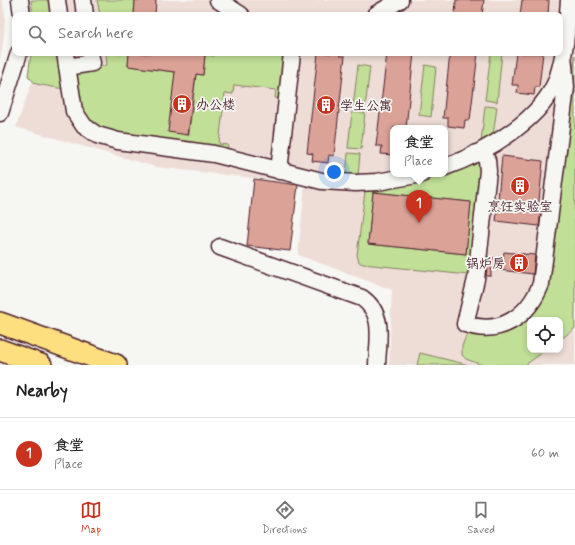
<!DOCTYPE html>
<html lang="en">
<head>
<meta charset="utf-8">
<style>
	:root { --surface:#fff; --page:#f2f2f2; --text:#222; --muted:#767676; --line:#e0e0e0; --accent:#c8321e }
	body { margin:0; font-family:Mynerve,"LXGW WenKai TC",sans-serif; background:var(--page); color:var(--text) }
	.controls { position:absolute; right:12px; bottom:12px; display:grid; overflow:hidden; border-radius:8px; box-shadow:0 2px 6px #0003 }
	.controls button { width:36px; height:36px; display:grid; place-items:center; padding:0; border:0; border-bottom:1px solid var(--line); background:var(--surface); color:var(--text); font:20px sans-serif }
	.you { position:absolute; left:334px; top:172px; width:14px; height:14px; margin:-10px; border:3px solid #fff; border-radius:50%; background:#1a73e8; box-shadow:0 0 0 6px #1a73e833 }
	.badge { display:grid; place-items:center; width:26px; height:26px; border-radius:50%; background:var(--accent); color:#fff; font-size:13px; font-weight:700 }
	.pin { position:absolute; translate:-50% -33px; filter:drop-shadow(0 1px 2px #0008) }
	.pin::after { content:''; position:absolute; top:21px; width:14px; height:12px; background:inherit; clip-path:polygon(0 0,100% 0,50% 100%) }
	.popup { position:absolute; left:390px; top:125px; width:58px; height:52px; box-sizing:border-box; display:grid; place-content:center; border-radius:8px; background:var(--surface); filter:drop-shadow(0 1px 3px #0005); font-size:13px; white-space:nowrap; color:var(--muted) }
	.popup b { font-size:15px; color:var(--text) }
	.popup::after { content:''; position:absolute; left:50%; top:100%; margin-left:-8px; border:8px solid transparent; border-top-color:var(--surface) }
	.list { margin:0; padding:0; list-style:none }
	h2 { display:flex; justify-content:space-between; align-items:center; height:52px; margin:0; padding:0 16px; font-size:17px }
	h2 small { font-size:13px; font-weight:400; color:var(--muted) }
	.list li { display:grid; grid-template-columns:26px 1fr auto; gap:12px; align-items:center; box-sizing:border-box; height:72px; padding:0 16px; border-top:1px solid var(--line) }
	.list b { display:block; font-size:15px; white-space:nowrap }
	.list p { margin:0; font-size:13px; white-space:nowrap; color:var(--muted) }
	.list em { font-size:13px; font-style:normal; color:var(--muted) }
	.icon { flex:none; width:22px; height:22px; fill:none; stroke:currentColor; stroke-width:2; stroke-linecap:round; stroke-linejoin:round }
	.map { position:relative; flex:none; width:575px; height:365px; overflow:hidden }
	.search { position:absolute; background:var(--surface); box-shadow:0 2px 6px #0003; left:12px; right:12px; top:12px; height:44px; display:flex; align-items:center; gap:10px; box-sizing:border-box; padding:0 14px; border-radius:8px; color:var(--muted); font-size:15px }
	.sheet { height:124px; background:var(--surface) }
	nav { display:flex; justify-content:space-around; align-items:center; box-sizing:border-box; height:56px; border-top:1px solid var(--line); background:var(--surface); font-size:11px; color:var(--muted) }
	nav a { display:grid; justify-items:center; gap:2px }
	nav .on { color:var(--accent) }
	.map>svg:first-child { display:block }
</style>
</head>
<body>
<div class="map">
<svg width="575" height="365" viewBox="0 0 575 365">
	<rect width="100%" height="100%" fill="#f6f6f2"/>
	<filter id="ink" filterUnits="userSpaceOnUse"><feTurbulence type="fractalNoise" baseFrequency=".025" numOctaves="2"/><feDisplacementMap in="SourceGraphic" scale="8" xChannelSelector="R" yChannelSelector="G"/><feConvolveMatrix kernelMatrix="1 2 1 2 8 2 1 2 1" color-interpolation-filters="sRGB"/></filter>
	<g filter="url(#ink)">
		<path fill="#eeddd7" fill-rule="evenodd" d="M0,0H2L5,14L4,35L0,61Z
			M40,0H575V365H389L392,290L298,255L305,184L156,167L16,127L35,74L39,53H560V15H41ZM393,128H445V174H393ZM530,320H560V350H530Z"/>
		<path fill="#c1df97" stroke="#867f61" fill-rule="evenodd" d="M31,0H50L52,15H33Z
			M97,0H135L134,15H100Z
			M31,53H58L64,89L36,84L28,76Z
			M106,53H129L128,66L175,72L169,132L189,134L196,74L203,75L205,55L214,56V53H285L280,99L275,98L276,90L234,85L233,94L225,93L219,144L228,145L227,150L107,133C75,117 79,102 73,70L107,65Z
			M491,53H502L497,102L485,100Z
			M575,55V328L560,340V320H530V350H546L525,365H482L466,359L462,355V346L468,331L494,332L549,275Z
			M358,65L370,67L365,108L353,107Z
			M425,65L436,67L431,117L419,115Z
			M485,106L497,107L493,136L481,142Z
			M352,112L365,113L361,149L348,148Z
			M348,153L360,154L358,177L346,176Z
			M477,159L484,163L472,273L468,275L363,264L359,262L357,255L365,191L368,188L427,179ZM373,192L471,202L466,254L368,244Z
			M420,353L469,365H417Z"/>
		<path fill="#dba298" stroke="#4a1f2b" d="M135,0H156L155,15H134Z
			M456,0H484L482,15H455Z
			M522,0H549L548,15H520Z
			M129,53H190L205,55L203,75L196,74L188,135L168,132L175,72L128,66Z
			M318,53H340V56H345L334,156L329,155L328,163L312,161L313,154L307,153Z
			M387,53H414L406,128H393V155L381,154L382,146H376Z
			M450,53H478L470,120H465L464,128L448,126V118H443Z
			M516,53H543L539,87H535L534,95L517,93L518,85H512Z
			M502,156L543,161L538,211L541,212L539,226L496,221Z
			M254,179L298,185L290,251L247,246Z
			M373,192L471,202L466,254L368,244Z
			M504,252L535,255L533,274L491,269V276H486L488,257L503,259Z"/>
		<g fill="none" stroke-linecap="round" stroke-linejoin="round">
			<g stroke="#4a1f2b" stroke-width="19">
				<path id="minor" d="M20,0L22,15
					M57,0L59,15
					M83,0L85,15
					M218,0L241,15
					M375,15L400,0
					M65,53L74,111L84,126L97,135L118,141L214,154L322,181L356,183L377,182L422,174
					M67,67L92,63L90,53
					M0,113L19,53
					M476,153L484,154L487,160L488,171L476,279L465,324C500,336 528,317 541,284L566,87L563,55
					M445,167C485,153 545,118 558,76C566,51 567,25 569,0
					M279,171L292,53
					M220,247L362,298C385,314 378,339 377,365"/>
			</g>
			<g stroke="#4a1f2b" stroke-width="24">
				<path id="major" d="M0,323L116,365
					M0,350L41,365"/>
			</g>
			<use href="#minor" stroke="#f6f6f2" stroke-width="16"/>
			<use href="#major" stroke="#fedf80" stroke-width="21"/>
		</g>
	</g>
	<defs>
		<g id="building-disc" transform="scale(1)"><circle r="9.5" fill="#c8321e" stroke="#f6f6f2"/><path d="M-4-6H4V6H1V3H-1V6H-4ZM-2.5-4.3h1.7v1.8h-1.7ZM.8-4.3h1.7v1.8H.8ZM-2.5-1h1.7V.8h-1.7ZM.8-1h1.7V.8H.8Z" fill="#fff"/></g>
	</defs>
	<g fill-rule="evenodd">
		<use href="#building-disc" x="182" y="104"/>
		<use href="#building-disc" x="326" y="105"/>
		<use href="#building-disc" x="520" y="186"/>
		<use href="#building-disc" x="519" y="263"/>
	</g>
	<g text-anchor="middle" stroke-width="3.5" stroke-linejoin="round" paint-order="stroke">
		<g font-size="13" fill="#4a1f2b" stroke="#f6f6f2" text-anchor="start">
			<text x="196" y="109">办公楼</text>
			<text x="340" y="110">学生公寓</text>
			<text x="520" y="211" text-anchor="middle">烹饪实验室</text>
			<text x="505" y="268" text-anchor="end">锅炉房</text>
		</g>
	</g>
</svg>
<div class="controls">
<button><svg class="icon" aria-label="locate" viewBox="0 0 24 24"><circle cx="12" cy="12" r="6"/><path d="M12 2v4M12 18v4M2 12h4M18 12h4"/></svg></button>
</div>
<div class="you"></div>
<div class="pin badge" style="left:419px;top:223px">1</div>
<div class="popup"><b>食堂</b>Place</div>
<div class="search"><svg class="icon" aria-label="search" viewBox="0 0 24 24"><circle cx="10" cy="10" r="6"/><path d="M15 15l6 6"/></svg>Search here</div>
</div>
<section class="sheet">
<h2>Nearby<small></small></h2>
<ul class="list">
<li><span class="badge">1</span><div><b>食堂</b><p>Place</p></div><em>60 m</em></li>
</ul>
</section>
<nav>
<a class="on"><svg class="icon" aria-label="map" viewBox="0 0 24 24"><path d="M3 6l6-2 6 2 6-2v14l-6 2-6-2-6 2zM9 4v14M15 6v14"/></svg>Map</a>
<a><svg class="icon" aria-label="directions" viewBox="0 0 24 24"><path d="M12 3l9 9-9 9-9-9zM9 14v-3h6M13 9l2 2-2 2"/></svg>Directions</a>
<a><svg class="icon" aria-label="saved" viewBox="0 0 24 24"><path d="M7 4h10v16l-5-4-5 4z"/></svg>Saved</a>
</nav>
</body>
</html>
